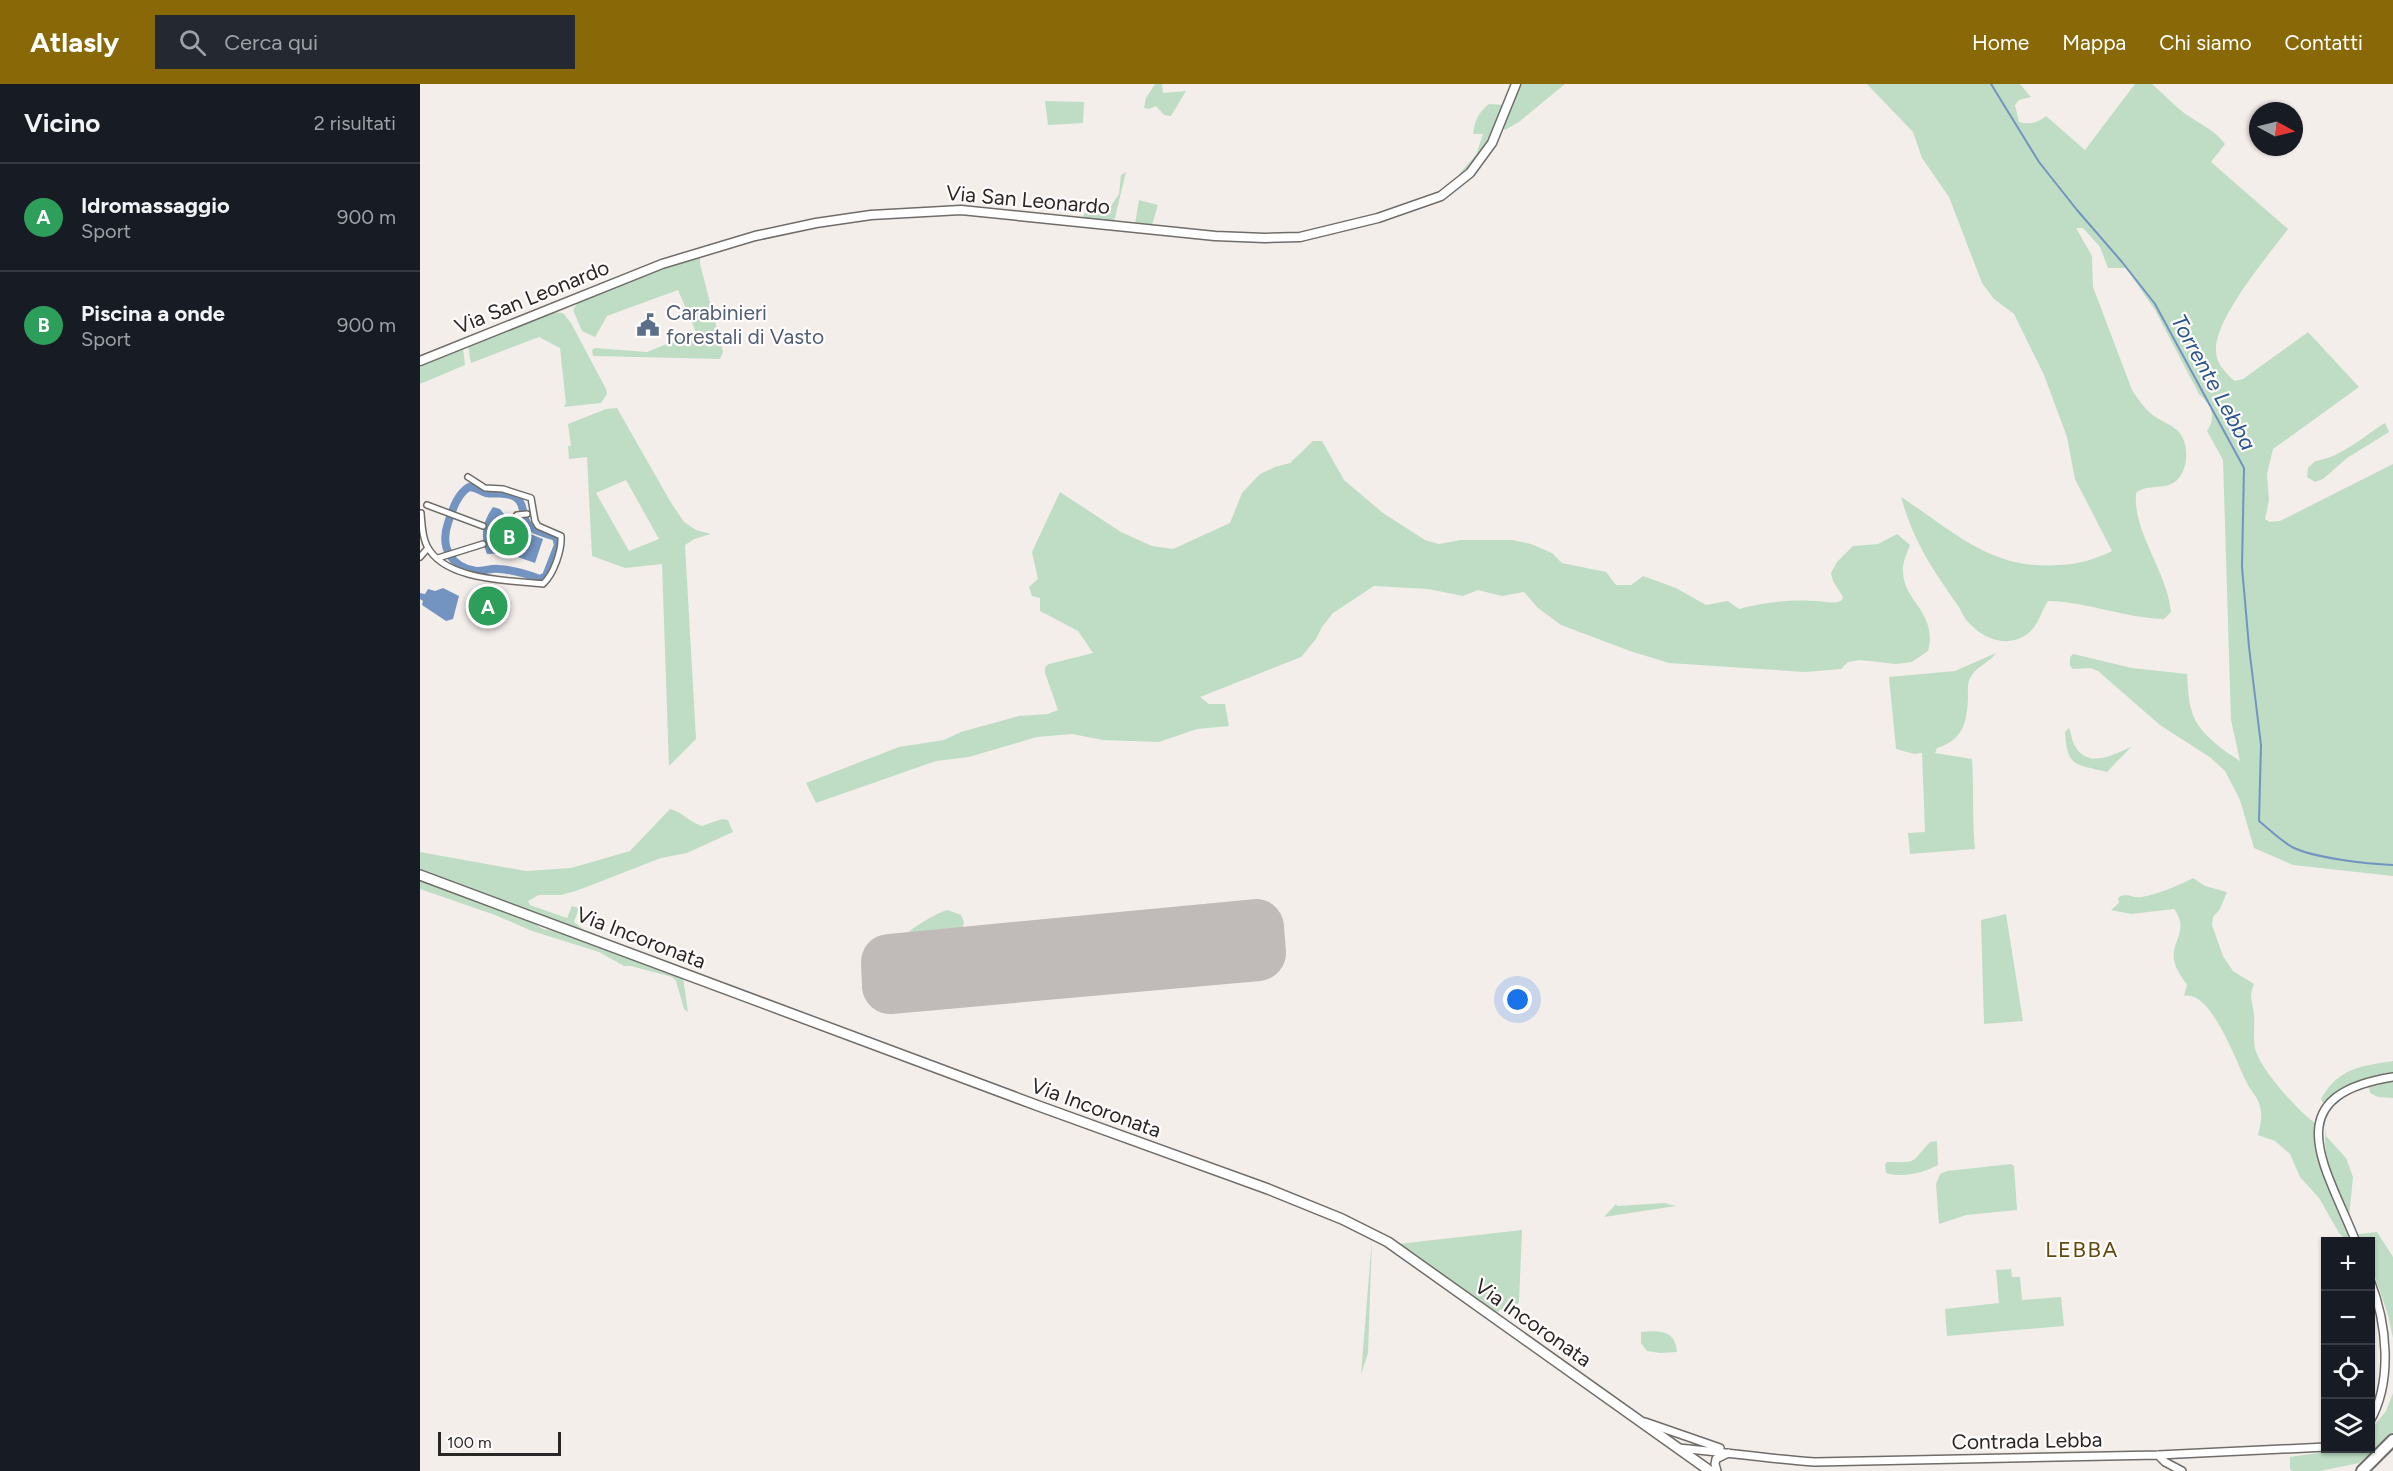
<!DOCTYPE html>
<html lang="it">
<head>
<meta charset="utf-8">
<style>
	:root { --surface:#171b24; --page:#242831; --text:#f1f3f6; --muted:#9ea1a6; --line:#363941; --accent:#896907 }
	body { margin:0; font-family:Figtree,sans-serif; background:var(--page); color:var(--text) }
	.controls { position:absolute; right:18px; bottom:18px; display:grid; overflow:hidden; border-radius:0px; box-shadow:0 2px 4px #0004 }
	.controls button { width:54px; height:54px; display:grid; place-items:center; padding:0; border:0; border-bottom:2px solid var(--line); background:var(--surface); color:var(--text); font:30px sans-serif }
	.compass { position:absolute; left:1829px; top:18px; width:54px; height:54px; border-radius:50%; background:var(--surface); box-shadow:0 2px 4px #0004; rotate:97deg }
	.scale { position:absolute; left:18px; bottom:15px; width:123px; box-sizing:border-box; padding-left:6px; border:3px solid #292726; border-top:0; font-size:16px; line-height:21px; white-space:nowrap; color:#292726; -webkit-text-stroke:4px #fffcfb; paint-order:stroke }
	.you { position:absolute; left:1098px; top:916px; width:21px; height:21px; margin:-15px; border:4px solid #fff; border-radius:50%; background:#1a73e8; box-shadow:0 0 0 9px #1a73e833 }
	.badge { display:grid; place-items:center; width:39px; height:39px; border-radius:50%; background:var(--accent); color:#fff; font-size:20px; font-weight:700 }
	.pin { position:absolute; translate:-50% -50%; border:3px solid #fff; box-shadow:0 2px 6px #0006 }
	.list { margin:0; padding:0; list-style:none }
	h2 { display:flex; justify-content:space-between; align-items:center; height:78px; margin:0; padding:0 24px; font-size:26px }
	h2 small { font-size:20px; font-weight:400; color:var(--muted) }
	.list li { display:grid; grid-template-columns:39px 1fr auto; gap:18px; align-items:center; box-sizing:border-box; height:108px; padding:0 24px; border-top:2px solid var(--line) }
	.list b { display:block; font-size:22px; white-space:nowrap }
	.list p { margin:0; font-size:20px; white-space:nowrap; color:var(--muted) }
	.list em { font-size:20px; font-style:normal; color:var(--muted) }
	.icon { flex:none; width:33px; height:33px; fill:none; stroke:currentColor; stroke-width:2; stroke-linecap:round; stroke-linejoin:round }
	.map { position:relative; flex:none; width:1973px; height:1387px; overflow:hidden }
	header { display:flex; align-items:center; gap:36px; box-sizing:border-box; height:84px; padding:0 30px; background:var(--accent); color:#fff }
	header strong { font-size:28px }
	nav { display:flex; gap:33px; margin-inline-start:auto; font-size:21px }
	.search { width:420px; height:54px; background:var(--page); display:flex; align-items:center; gap:15px; box-sizing:border-box; padding:0 21px; border-radius:0px; color:var(--muted); font-size:22px }
	main { display:flex }
	aside { flex:1; background:var(--surface) }
	.map>svg:first-child { display:block }
</style>
</head>
<body>
<header>
<strong>Atlasly</strong>
<div class="search"><svg class="icon" aria-label="search" viewBox="0 0 24 24"><circle cx="10" cy="10" r="6"/><path d="M15 15l6 6"/></svg>Cerca qui</div>
<nav><a>Home</a><a>Mappa</a><a>Chi siamo</a><a>Contatti</a></nav>
</header>
<main>
<aside>
<h2>Vicino<small>2 risultati</small></h2>
<ul class="list">
<li><span class="badge" style="background:#2e9e5b">A</span><div><b>Idromassaggio</b><p>Sport</p></div><em>900 m</em></li>
<li><span class="badge" style="background:#2e9e5b">B</span><div><b>Piscina a onde</b><p>Sport</p></div><em>900 m</em></li>
</ul>
</aside>
<div class="map">
<svg width="1973" height="1387" viewBox="0 0 1973 1387">
	<rect width="100%" height="100%" fill="#f4eeeb"/>
	<path fill="#beddc4" fill-rule="evenodd" d="M735,0H742L743,9L766,7L751,32L744,31L736,22L729,25L724,24L726,14Z
		M1100,0H1145L1099,38L1085,46L1082,42Z
		M1447,0H1600L1611,13L1599,16L1595,21L1599,38C1608,41 1618,39 1626,32L1665,66L1715,0H1732C1744,10 1755,23 1767,31C1780,40 1796,47 1805,60L1791,78L1868,145C1848,172 1794,235 1796,267C1796,279 1806,290 1815,297L1823,295L1888,248L1939,303L1853,365L1847,390L1849,416L1845,435L1850,438L1860,437L1973,380V792L1873,781L1834,764L1820,716L1805,687L1791,674L1740,641L1678,587L1670,584L1653,585L1650,582V573L1653,570L1712,584L1767,590C1768,602 1768,616 1772,628C1778,649 1803,666 1820,677L1811,636L1803,376L1787,347C1797,332 1791,321 1779,310L1735,226L1706,184H1688L1680,163L1663,144H1656L1672,172L1673,203L1712,306C1719,317 1726,327 1737,334C1744,338 1751,341 1757,346C1770,358 1769,386 1756,397C1744,407 1728,399 1716,409C1713,450 1747,486 1751,528L1744,535C1705,534 1668,518 1628,517C1620,529 1619,542 1606,551C1586,564 1563,555 1548,538C1543,533 1541,525 1536,519C1510,481 1494,458 1481,413C1535,448 1570,486 1639,481C1659,480 1674,476 1692,467L1655,395L1647,353L1624,291L1594,230L1574,215L1562,199L1529,113L1502,74L1493,48Z
		M625,17L664,18L663,39L628,41Z
		M1069,20L1084,21C1077,37 1056,89 1039,90L1056,71L1063,50H1053C1055,36 1058,29 1069,20Z
		M706,88L694,138L662,134C670,118 675,131 687,131L691,128V122L699,110L701,91Z
		M719,116L738,121L732,141L715,140Z
		M280,171V180L303,268L300,275L173,272L172,266L175,264L227,268L276,248L258,206L187,232L175,253L162,247L153,226L159,216Z
		M133,228L143,229L151,239L186,305L187,310L181,319L143,323L146,320L140,264L119,253L51,279L48,262Z
		M43,264L45,281L0,300V281Z
		M197,324L250,417L264,438L276,446L291,450L274,455L265,461L276,655L249,682L242,480L205,484L172,472L167,373L149,375L148,362H151L148,340L186,325ZM206,396L239,455L209,467L176,409Z
		M1965,339L1969,348L1927,374L1903,395L1895,398L1887,393L1888,384L1895,377C1920,374 1944,352 1965,339Z
		M893,357H902L924,396L963,429L1005,456L1019,460L1041,456H1093L1111,460L1132,469L1142,479L1186,488L1196,501H1211L1223,492L1256,504L1286,521L1308,517L1319,525C1344,518 1372,515 1398,517C1408,518 1412,520 1421,517L1423,513L1413,497L1411,489L1417,478L1433,462L1458,460L1477,450L1490,461C1487,469 1482,479 1483,488C1484,518 1518,529 1508,567L1492,578L1476,580L1440,576L1428,578L1421,585L1385,588L1249,579L1210,567L1141,541L1118,524L1104,508L1082,512L1058,506L1043,512L1008,505L954,502L913,529L902,543L896,555L881,573L780,613L789,620H805L809,642L777,645L739,658L683,656L652,650L617,653L549,673L516,677L396,719L386,699L479,663L524,656L541,648L599,632L628,630L638,626L625,589V583L629,580L673,569L658,547L620,527V514L612,512L609,503L618,495L612,468L640,408L701,448L732,462L753,465L810,439L822,409L840,390L855,383L870,379Z
		M1576,569C1570,578 1558,582 1552,591C1547,597 1548,606 1548,613C1547,639 1543,656 1517,664L1515,669L1552,675C1554,706 1552,735 1555,765L1490,770L1488,749L1505,748L1502,669L1494,670L1476,665L1469,593L1535,587Z
		M1649,644C1652,650 1651,656 1655,662C1668,685 1693,671 1711,663L1687,688C1656,680 1647,684 1645,648Z
		M250,725C263,728 269,738 282,742L302,735L308,736L313,748L267,769L241,774L156,807L141,811H119L108,817L110,821L147,834L152,822L159,824L154,838L163,845L260,884L0,787V768L106,787L151,784L210,767Z
		M1773,794L1785,802L1807,808L1800,825L1793,833L1792,841L1803,872L1813,887L1834,900C1828,915 1833,917 1834,931C1835,942 1833,954 1835,964C1839,984 1878,1027 1895,1039L1896,1053L1933,1156L1925,1155L1919,1149L1899,1114L1880,1093L1870,1070L1855,1057L1838,1051C1840,1041 1843,1033 1840,1023C1838,1012 1831,1008 1827,999C1817,980 1791,905 1764,912L1767,901C1762,893 1756,886 1754,876C1751,857 1770,846 1754,825L1711,830L1691,826L1699,819L1698,814C1707,807 1712,815 1721,813C1736,811 1760,801 1773,794Z
		M0,796L108,836L123,845L145,849L263,893L268,928L264,925L256,897L252,893L211,882H204L179,868L112,847L75,831L0,805Z
		M528,826L541,831L544,838L542,846L518,849L496,860L488,857L487,850C491,844 522,826 528,826Z
		M1586,830L1603,937L1564,940L1561,836Z
		M1973,977V988C1947,993 1926,1001 1906,1018L1903,1019L1901,1015C1918,984 1941,982 1973,977Z
		M1973,995V1014L1958,1013L1950,1009L1949,1003L1955,999Z
		M1906,1043V1052L1926,1074L1933,1093L1929,1134C1917,1104 1901,1076 1906,1043Z
		M1517,1057L1518,1081C1503,1089 1483,1094 1466,1089L1465,1081L1467,1078C1498,1078 1489,1081 1510,1058Z
		M1591,1080L1594,1082L1597,1126L1546,1131L1519,1140L1516,1100L1520,1090L1527,1087Z
		M1244,1119L1256,1122L1184,1133L1196,1120L1197,1122Z
		M1102,1146L1099,1218L1090,1232L1080,1225L1077,1229L978,1160Z
		M1957,1148L1973,1173V1254L1968,1231L1951,1181L1950,1158L1941,1157L1938,1150Z
		M952,1154L948,1269L941,1291Z
		M1591,1185L1592,1193H1600L1602,1216L1641,1213L1644,1242L1527,1252L1525,1225L1579,1219L1576,1186Z
		M1221,1248C1239,1246 1256,1246 1257,1268L1240,1269L1227,1267L1221,1259Z
		M1973,1309V1348L1939,1379L1900,1387H1872L1870,1385V1373L1925,1365L1950,1364L1951,1346L1966,1327Z"/>
	<path fill="#7394c0" d="M73,423L80,425L95,444L123,455L115,479L86,469L67,470C60,452 62,439 73,423Z
		M23,504L39,512L33,535L26,537L2,521L3,517L0,515V509L5,510L8,505L15,507Z"/>
	<g fill="none" stroke-linecap="round" stroke-linejoin="round">
		<path stroke="#7394c0" stroke-width="2" d="M1571,0L1619,78L1657,126L1702,178L1735,220L1824,384L1822,483L1829,563L1841,661L1839,737C1850,746 1860,756 1872,763C1893,774 1948,780 1973,781"/>
		<path stroke="#7394c0" stroke-width="8" d="M49,403C57,403 59,407 66,409C76,411 85,407 95,413C106,420 101,433 109,442C116,448 128,450 136,453L138,461L126,492L120,495C107,490 94,486 79,485C72,484 64,487 56,487C30,483 20,462 28,439C32,427 37,410 49,403Z"/>
		<path stroke="#c0bbb8" stroke-width="56" d="M836,843L838,869L470,902L469,878Z"/>
		<g stroke="#706c68" stroke-width="8">
			<path id="pedestrian" d="M7,421L63,442
				M1,429C2,440 2,453 7,462C25,497 89,496 123,500C134,490 142,466 141,452L118,442L115,437L111,414L83,405L65,404L48,393
				M97,431L107,430
				M0,473L8,464
				M18,474L63,460"/>
		</g>
		<g stroke="#706c68" stroke-width="10">
			<path id="minor" d="M1936,1158C1907,1084 1853,1012 1973,993
				M1950,1196C1967,1239 1973,1297 1950,1337
				M1225,1338L1300,1364
				M1258,1364C1304,1368 1349,1375 1395,1378L1738,1371L1906,1363
				M1738,1371L1745,1378L1762,1387
				M1297,1387L1295,1380L1296,1375L1308,1369"/>
		</g>
		<g stroke="#706c68" stroke-width="11">
			<path id="tertiary" d="M0,277L242,180L335,152L396,139L451,131L541,126L795,152L845,154L880,153L958,134L1021,112L1050,89L1072,59L1096,0"/>
		</g>
		<g stroke="#706c68" stroke-width="12">
			<path id="secondary" d="M0,791L616,1021L848,1105L922,1135L968,1158L1290,1387"/>
		</g>
		<g stroke="#706c68" stroke-width="14">
			<path id="primary" d="M1942,1387L1973,1356"/>
		</g>
		<use href="#pedestrian" stroke="#fff" stroke-width="5"/>
		<use href="#minor" stroke="#fff" stroke-width="7"/>
		<use href="#tertiary" stroke="#fff" stroke-width="8"/>
		<use href="#secondary" stroke="#fff" stroke-width="9"/>
		<use href="#primary" stroke="#fff" stroke-width="10"/>
	</g>
	<defs>
		<g id="civic-bare" transform="scale(1.8)"><path d="M-.6-6.5H3V-4.5H.6V-3L4-1V1h2V6H-6V1h2V-1L-.6-3ZM-1.2 2.5V6h2.4V2.5Z" fill="#5c6f8a" stroke="#fffcfb" stroke-width="2.5" paint-order="stroke"/></g>
	</defs>
	<g fill-rule="evenodd">
		<use href="#civic-bare" x="228" y="241"/>
	</g>
	<g text-anchor="middle" stroke-width="4.5" stroke-linejoin="round" paint-order="stroke">
		<g font-size="21" fill="#292726" stroke="#fffcfb">
			<text transform="translate(608 116) rotate(5)" y="7">Via San Leonardo</text>
			<text transform="translate(112 213) rotate(-22)" y="7">Via San Leonardo</text>
			<text transform="translate(221 854) rotate(21)" y="7">Via Incoronata</text>
			<text transform="translate(676 1024) rotate(20)" y="7">Via Incoronata</text>
			<text transform="translate(1113 1239) rotate(35)" y="7">Via Incoronata</text>
			<text transform="translate(1607 1357) rotate(-1)" y="7">Contrada Lebba</text>
		</g>
		<g font-size="21" fill="#4e5e75" stroke="#fffcfb" text-anchor="start">
			<text x="246" y="236">Carabinieri<tspan x="246" dy="24">forestali di Vasto</tspan></text>
		</g>
		<g font-size="22" font-style="italic" fill="#29548d" stroke="#fffcfb">
			<text transform="translate(1794 298) rotate(61)" y="8">Torrente Lebba</text>
		</g>
		<g font-size="22" letter-spacing="1.5" fill="#604a0c" stroke="#fffcfb">
			<text x="1662" y="1173">LEBBA</text>
		</g>
	</g>
</svg>
<div class="controls">
<button>+</button>
<button>−</button>
<button><svg class="icon" aria-label="locate" viewBox="0 0 24 24"><circle cx="12" cy="12" r="6"/><path d="M12 2v4M12 18v4M2 12h4M18 12h4"/></svg></button>
<button><svg class="icon" aria-label="layers" viewBox="0 0 24 24"><path d="M12 4l9 5-9 5-9-5zM3 14l9 5 9-5"/></svg></button>
</div>
<svg class="compass" viewBox="-18 -18 36 36"><path d="M0-13l5 13h-10z" fill="#e53935"/><path d="M0 13l5-13h-10z" fill="#9ea1a6"/></svg>
<div class="scale">100 m</div>
<div class="you"></div>
<div class="pin badge" style="left:68px;top:522px;background:#2e9e5b">A</div>
<div class="pin badge" style="left:89px;top:452px;background:#2e9e5b">B</div>
</div>
</main>
</body>
</html>
